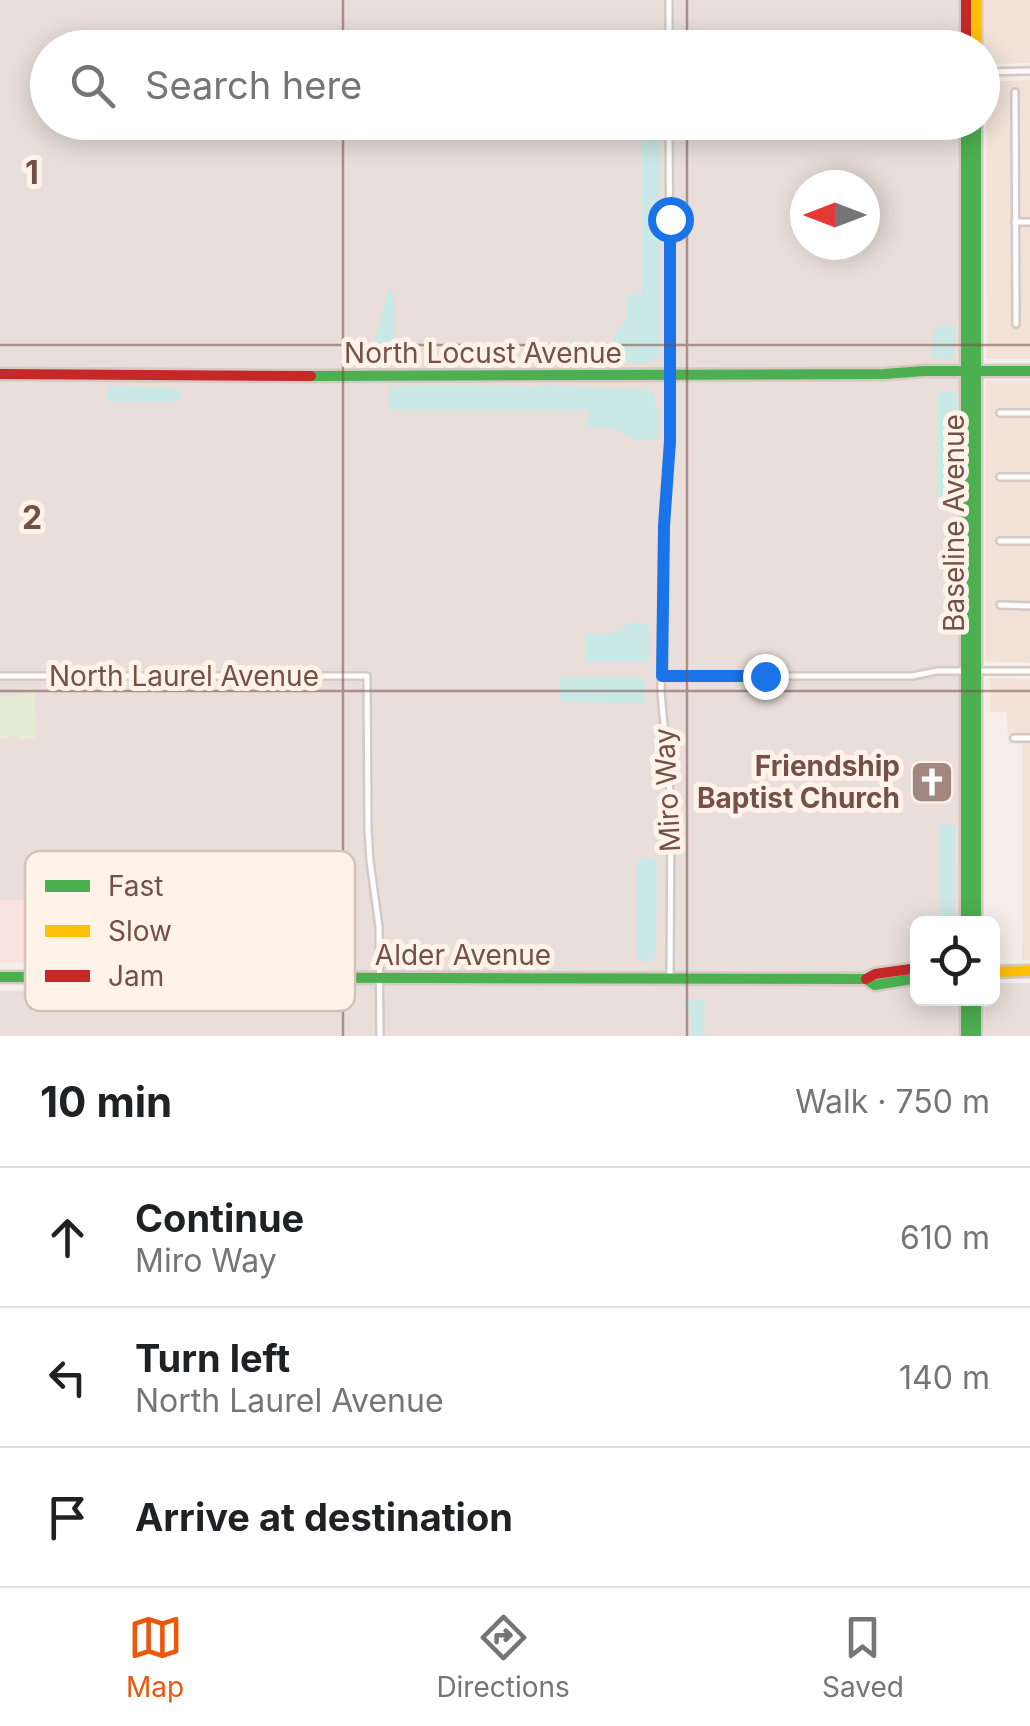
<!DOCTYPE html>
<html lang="en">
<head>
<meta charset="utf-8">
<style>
	:root { --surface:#fff; --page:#f6f6f6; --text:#202124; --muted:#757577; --line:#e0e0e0; --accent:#ea580c }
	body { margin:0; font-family:Inter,sans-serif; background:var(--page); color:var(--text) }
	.controls { position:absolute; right:30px; bottom:30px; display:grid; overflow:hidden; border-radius:15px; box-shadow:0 5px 25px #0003 }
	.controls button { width:90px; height:90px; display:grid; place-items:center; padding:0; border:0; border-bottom:2px solid var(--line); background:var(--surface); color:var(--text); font:50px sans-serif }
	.compass { position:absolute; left:790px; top:170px; width:90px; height:90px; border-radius:50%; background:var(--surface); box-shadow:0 5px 25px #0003; rotate:270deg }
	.stop { position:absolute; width:30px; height:30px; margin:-22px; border:8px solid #1a73e8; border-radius:50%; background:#fff }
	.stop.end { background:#1a73e8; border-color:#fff; box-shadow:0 2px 10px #0008 }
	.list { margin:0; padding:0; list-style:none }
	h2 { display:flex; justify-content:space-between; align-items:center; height:130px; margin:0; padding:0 40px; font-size:42px }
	h2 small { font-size:32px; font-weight:400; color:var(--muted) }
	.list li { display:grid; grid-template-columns:65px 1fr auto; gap:30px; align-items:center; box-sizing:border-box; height:140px; padding:0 40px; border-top:2px solid var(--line) }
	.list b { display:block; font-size:38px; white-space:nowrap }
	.list p { margin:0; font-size:32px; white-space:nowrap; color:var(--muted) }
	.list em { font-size:32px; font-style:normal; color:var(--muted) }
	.icon { flex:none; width:55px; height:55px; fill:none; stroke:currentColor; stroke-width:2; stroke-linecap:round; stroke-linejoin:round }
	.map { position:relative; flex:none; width:1030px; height:1036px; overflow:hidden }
	.search { position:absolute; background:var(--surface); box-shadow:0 5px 25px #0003; left:30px; right:30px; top:30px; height:110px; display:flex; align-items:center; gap:25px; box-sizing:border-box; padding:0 35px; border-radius:55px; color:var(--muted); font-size:38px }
	.sheet { height:550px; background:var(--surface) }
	nav { display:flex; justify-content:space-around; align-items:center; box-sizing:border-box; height:140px; border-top:2px solid var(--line); background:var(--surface); font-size:28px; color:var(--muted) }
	nav a { display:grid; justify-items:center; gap:5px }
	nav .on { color:var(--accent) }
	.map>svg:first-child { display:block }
</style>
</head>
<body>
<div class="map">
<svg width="1030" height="1036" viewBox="0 0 1030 1036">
	<rect width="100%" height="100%" fill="#f6eee8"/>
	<path fill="#f2e2d8" d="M981,0H1030V63L988,64L983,61Z
		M1030,80V359H987L986,82Z
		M986,381H1030V663L985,661Z
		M990,678L1030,679V960H1022V744H1008L1007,712H990Z"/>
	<path fill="#fae3de" d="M0,900H68V962L0,963Z"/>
	<path fill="#e9ded9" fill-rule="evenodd" d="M0,0H959V47L48,48V122L959,123L962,923L918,924V998L963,999V1036H0V991L68,990V900H0ZM805,185H865V245H805Z
		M993,983H1030V1036H984L985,999L992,998Z"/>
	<path fill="#e6ebd3" d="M34,693L37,739H18V736H9L8,739H0V697Z"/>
	<path fill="#cae8e5" d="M642,123H660L659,355L650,363L609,362L608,347L627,317L626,295L642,294Z
		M388,290H394L395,353H372Z
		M935,326H956L953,359L931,358Z
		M538,385L648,390L655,395V406H658V439L638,441L612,428L587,427V410H390L389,386H519L537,388Z
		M108,386L169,388L183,394L177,402H108Z
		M938,391L958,392V501H938Z
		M630,622L646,623L650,627V662H586V634H605L625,628L624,625Z
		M559,678H645V703L566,702L560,697Z
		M939,825H955L954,923H939Z
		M638,858L655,859L657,866L656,953L650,962L638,960Z
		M705,1000L704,1036L692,1035V1019L682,1001Z"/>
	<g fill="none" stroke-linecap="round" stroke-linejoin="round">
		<g stroke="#d4cac5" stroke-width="10">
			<path id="street" d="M669,48V0
				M982,72L1030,71
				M1015,92L1016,324
				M669,122L671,441L664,516L661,692L671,804L670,977
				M1015,222H1030
				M1000,413H1030
				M1000,477H1030
				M1000,541H1030
				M1000,605L1030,606
				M974,671H1030
				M0,676H367L368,830L370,861L379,927L380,1036
				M662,676H912L937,671H963
				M1014,738H1030"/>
		</g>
		<g stroke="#d5c9c4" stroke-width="15">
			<path id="fast" d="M966,122V924
				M976,122V924
				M311,376L884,374L924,371H1030
				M0,977L866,979L875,985L918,978
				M966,998V1036
				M976,998V1036"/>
		</g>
		<g stroke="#d5c9c4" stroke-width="15">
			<path id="slow" d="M976,0V48
				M992,972L1030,971"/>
		</g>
		<g stroke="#d5c9c4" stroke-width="15">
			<path id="jam" d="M966,0V48
				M0,374L311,376
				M866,979L875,974L918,968"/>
		</g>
		<use href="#street" stroke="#fefcfc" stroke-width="5"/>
		<use href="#fast" stroke="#4caf50" stroke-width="10"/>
		<use href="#slow" stroke="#ffc107" stroke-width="10"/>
		<use href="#jam" stroke="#c62828" stroke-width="10"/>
	</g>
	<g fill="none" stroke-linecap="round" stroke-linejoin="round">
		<path stroke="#1a73e8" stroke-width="12" d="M670,219V441L664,526L662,676H765"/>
	</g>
	<path fill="none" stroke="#745048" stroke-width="2.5" stroke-opacity="0.55" d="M343,0V48M687,0V48M343,122V1036M687,122V1036M0,345H1030M0,691H1030"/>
	<defs>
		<g id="church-square" transform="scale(2.25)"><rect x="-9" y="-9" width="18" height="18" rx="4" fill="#a28780" stroke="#fff2e8"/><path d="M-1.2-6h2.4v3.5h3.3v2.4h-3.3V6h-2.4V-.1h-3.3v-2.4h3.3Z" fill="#fff"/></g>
	</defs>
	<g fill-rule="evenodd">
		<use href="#church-square" x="932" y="782"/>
	</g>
	<g text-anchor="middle" stroke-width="10" stroke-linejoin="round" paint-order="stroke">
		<g font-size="28" fill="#745048" stroke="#fff2e8">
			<text x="483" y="363">North Locust Avenue</text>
			<text transform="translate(954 523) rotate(-90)" y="10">Baseline Avenue</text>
			<text x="184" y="686">North Laurel Avenue</text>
			<text transform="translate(667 790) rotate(-93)" y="10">Miro Way</text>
			<text x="463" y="965">Alder Avenue</text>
		</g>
		<g font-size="28" font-weight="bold" fill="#745048" stroke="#fff2e8" text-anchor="end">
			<text x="900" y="776">Friendship<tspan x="900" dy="32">Baptist Church</tspan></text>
		</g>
	</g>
	<rect x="25" y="851" width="330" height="160" rx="15" fill="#fff2e8" stroke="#d5c1b8" stroke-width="2.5"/>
	<rect x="45" y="880" width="45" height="12" fill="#4caf50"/>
	<rect x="45" y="925" width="45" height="12" fill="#ffc107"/>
	<rect x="45" y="970" width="45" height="12" fill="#c62828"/>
	<g font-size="28" fill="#745048">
		<text x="108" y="896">Fast</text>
		<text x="108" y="941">Slow</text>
		<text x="108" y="986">Jam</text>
	</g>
	<g font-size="32" text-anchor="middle" font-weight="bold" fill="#745048" stroke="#fff2e8" stroke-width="10" stroke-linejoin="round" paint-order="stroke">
		<text x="32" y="184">1</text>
		<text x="32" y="529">2</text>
	</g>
</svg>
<div class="controls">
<button><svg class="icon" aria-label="locate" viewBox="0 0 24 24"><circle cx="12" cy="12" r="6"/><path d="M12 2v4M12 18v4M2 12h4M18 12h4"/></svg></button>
</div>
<svg class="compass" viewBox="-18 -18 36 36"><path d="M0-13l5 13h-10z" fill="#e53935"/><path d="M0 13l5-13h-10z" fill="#757577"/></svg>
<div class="stop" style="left:670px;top:219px"></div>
<div class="stop end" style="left:765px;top:676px"></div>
<div class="search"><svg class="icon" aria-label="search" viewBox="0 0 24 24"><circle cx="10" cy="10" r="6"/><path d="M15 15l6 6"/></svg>Search here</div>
</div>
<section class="sheet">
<h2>10 min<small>Walk · 750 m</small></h2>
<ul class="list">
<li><svg class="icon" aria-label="ahead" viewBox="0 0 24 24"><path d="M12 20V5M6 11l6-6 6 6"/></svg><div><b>Continue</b><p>Miro Way</p></div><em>610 m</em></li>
<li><svg class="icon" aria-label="left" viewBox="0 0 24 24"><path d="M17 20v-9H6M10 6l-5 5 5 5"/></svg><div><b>Turn left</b><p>North Laurel Avenue</p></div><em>140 m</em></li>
<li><svg class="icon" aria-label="arrive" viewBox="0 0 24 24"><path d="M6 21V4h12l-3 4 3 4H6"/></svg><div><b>Arrive at destination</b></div></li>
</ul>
</section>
<nav>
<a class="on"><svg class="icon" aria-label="map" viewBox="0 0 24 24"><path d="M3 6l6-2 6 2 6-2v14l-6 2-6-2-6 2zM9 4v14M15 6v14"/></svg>Map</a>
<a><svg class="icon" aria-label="directions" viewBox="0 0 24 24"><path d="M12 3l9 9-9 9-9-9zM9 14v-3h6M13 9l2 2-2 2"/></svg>Directions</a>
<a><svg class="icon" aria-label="saved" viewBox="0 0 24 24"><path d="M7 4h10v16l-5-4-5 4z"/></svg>Saved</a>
</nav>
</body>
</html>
